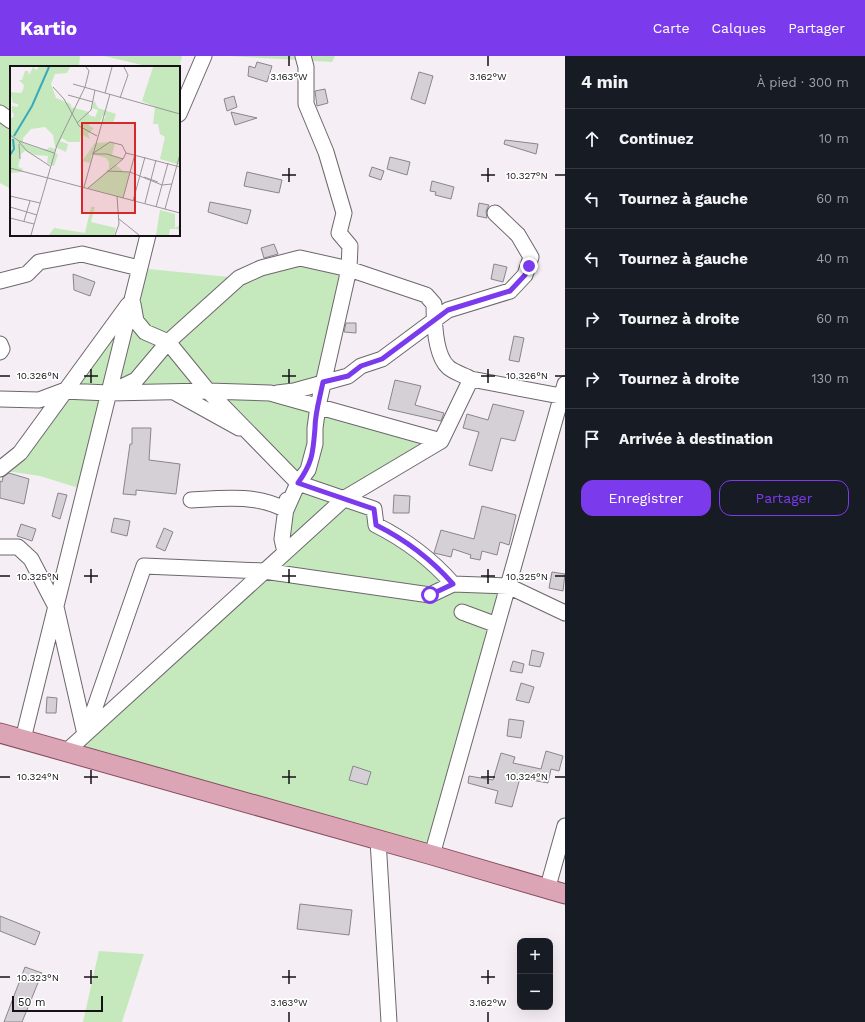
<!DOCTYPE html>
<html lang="fr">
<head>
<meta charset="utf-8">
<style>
	:root { --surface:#171b24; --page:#242831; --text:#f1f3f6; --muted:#9ea1a6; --line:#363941; --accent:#7c3aed }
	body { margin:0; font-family:"Work Sans",sans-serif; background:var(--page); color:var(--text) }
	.controls { position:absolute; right:12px; bottom:12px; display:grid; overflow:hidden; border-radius:8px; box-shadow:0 4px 16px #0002 }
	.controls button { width:36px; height:36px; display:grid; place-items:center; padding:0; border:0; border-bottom:1px solid var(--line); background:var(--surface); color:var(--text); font:20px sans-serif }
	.scale { position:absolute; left:12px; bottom:10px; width:91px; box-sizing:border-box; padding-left:4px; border:2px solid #141214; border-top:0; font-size:11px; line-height:14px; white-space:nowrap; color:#141214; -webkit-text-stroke:3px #fff; paint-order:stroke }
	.stop { position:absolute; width:12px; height:12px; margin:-9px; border:3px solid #7c3aed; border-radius:50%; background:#fff }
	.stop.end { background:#7c3aed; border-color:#fff; box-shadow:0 1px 4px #0008 }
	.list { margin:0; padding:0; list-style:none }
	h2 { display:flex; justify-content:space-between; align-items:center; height:52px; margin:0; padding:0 16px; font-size:17px }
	h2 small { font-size:13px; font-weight:400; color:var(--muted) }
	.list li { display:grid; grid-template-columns:26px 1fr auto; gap:12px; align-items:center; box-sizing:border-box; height:60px; padding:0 16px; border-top:1px solid var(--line) }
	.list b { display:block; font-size:15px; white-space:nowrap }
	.list em { font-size:13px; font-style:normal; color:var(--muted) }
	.actions { display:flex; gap:8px; padding:12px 16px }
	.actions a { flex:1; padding:9px 0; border:1px solid var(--accent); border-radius:12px; text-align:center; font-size:14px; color:var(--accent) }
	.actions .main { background:var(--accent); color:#fff }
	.icon { flex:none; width:22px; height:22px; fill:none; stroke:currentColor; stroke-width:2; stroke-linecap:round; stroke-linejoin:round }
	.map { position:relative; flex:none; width:565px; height:966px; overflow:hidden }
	header { display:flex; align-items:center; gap:24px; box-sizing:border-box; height:56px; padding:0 20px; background:var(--accent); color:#fff }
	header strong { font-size:19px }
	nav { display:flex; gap:22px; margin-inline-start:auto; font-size:14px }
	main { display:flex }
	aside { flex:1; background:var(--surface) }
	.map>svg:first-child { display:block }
</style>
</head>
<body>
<header>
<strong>Kartio</strong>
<nav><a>Carte</a><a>Calques</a><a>Partager</a></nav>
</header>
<main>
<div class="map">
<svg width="565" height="966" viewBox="0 0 565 966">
	<rect width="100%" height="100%" fill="#f5eef4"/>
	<path fill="#c5e9bd" d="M0,0H80L79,11H11V133L0,127Z
		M104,0H182L179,12L150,11Z
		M228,0H335L332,6Z
		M300,202L349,213L318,350L441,385L345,442L374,453L376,469L453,528L508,530L432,799L68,694L285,496L288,434L286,414L253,380L173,335L109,337L85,434L40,420L0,414L132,243L139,212L239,222Z
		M99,895L144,898L122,966H83Z"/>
	<path fill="#d5d0d6" stroke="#8b858b" d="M257,6L272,10L267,26L248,20L249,10L255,12Z
		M419,16L433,20L425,48L411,43Z
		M325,33L328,47L317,50L315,35Z
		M234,40L237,51L227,55L224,43Z
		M231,56L257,62L235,69Z
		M505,84L538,88L536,98L504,88Z
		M390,101L410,106L407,119L387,113Z
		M372,111L384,115L381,124L369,120Z
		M247,116L282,124L279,137L244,130Z
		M432,125L454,131L451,143L435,139L436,136L430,135Z
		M210,146L251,154L247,168L208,156Z
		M479,147L489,149L486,155L487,162L477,160Z
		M274,188L278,198L264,202L261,192Z
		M494,208L507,211L503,226L491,223Z
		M73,218L95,226L90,240L74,234Z
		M346,267H356V277L344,276Z
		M514,280L524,282L519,306L509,304Z
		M395,324L421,330L415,349L444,357L441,365L388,353Z
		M493,348L524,355L515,385L501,382L492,415L469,409L479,376L463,372L467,358L488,364Z
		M132,372H151L149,404L180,408L176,438L136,434V439L123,438L130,388H132Z
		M9,417L29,423L24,448L0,442V425L2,426L3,421Z
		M58,437L67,439L60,463L52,460Z
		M394,439L410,440L409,457H393Z
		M482,450L516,459L509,489L500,486L497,499L482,495L480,504L470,502L471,499L453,493L451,501L434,497L441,474L474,483Z
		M114,462L130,465L127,480L111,476Z
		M21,468L36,473L32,485L17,480Z
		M164,472L173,476L165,495L156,491Z
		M552,516L565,518L563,535L549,532Z
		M532,594L544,597L540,611L529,609Z
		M513,605L524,608L522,617L510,615Z
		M521,627L534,631L529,647L516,644Z
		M47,641L57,642L56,657H46Z
		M509,663L524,665L521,682L507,680Z
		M546,695L563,700L559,715L551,713L548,727L520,722L512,751L495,747L498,735L468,727L469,720L493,724L501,697L515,701L513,707L541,713Z
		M353,710L371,716L367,729L349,724Z
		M300,848L352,854L349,879L297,873Z
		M0,860L40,876L35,889L0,875Z
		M25,911L42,917L22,966H4Z"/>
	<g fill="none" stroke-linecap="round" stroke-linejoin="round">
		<g stroke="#6d676c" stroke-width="17">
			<path id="minor" d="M0,57L11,65
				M179,58L204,0
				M0,225L27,218L39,206L82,198L139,212
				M133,248L136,265L145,276L168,286L208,335L298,427L374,453L376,469C406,484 431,503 453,528
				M0,288L2,293L0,296
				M174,336L239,372
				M109,337L136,324L168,286L239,222L261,212L300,202L349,213L426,239L434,248C434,265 435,299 448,311C453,316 464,319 471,323
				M277,337L294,335L348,320L361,310L382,303L448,254L510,235L525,219L531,201L518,179L495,157
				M0,343L39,344L63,335L109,337L208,335L270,337L441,385
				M0,413L20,397L128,249
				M191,444C223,442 257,438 286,454L298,427L308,414L315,388V372L318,350L349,213L350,190L339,177L344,157L326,96L306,48V11L303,0
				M0,491H18L31,503L56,551L85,678
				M285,496L282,483L287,444
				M462,556L497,569
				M86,677L144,510L264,515L430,539L453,528L508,530L565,557
				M23,683L148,179
				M68,694L345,442L441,385L471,323L565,341
				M378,784L389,966
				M432,799L565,328
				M547,834L565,770"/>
		</g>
		<g stroke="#864b5e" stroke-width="21">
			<path id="major" d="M0,677L432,799L565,838"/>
		</g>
		<use href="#minor" stroke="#fff" stroke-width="15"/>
		<use href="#major" stroke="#dca5b6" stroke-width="19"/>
	</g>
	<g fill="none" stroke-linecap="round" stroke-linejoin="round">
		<path stroke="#7c3aed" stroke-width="5" d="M430,539L453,528C431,503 406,484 376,469L374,453L298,427C313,406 313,396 315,372C315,357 320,341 323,326L348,320L361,310L382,303L448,254L510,235L525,219L529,210"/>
	</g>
	<path fill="none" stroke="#141214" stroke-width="1.5" d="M289,0V10M488,0V10M289,112V126M488,112V126M282,119H296M481,119H495M555,119H565M91,313V327M289,313V327M488,313V327M0,320H10M84,320H98M282,320H296M481,320H495M555,320H565M91,513V527M289,513V527M488,513V527M0,520H10M84,520H98M282,520H296M481,520H495M555,520H565M91,714V728M289,714V728M488,714V728M0,721H10M84,721H98M282,721H296M481,721H495M555,721H565M91,914V928M289,914V928M488,914V928M0,921H10M84,921H98M282,921H296M481,921H495M289,956V966M488,956V966"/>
	<g transform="translate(10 10)">
		<rect width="170" height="170" fill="#f5eef4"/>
		<path d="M23,1L26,4L29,1H60L57,7L45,8L41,18L46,32L61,38V41L79,46V49L85,51L88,44L82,42L84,34L88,42L106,48L103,57H91L96,50L93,49L89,58L80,56L79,60L84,62L78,68L80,73L71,68L70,76H58L52,72L50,75L58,78L56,86L45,81L43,69L35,61L21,63L13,72V77L30,83H38L39,81L46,83L44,87L48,88L44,100L37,97L38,90L25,89L15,85L11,88L8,101L13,103L12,106L0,107V52H3L4,48L2,46V40L8,41V38L3,37L0,26L11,27L13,24L14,19L9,14H12L15,5H18L19,9ZM143,1H170V99L150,93L155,71L150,68L148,58H143L145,41L132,35ZM100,76L105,77L102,89L113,93L105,98L114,106H120L113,132L78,122L99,103V96L96,92L82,88L80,97L72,95L85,77ZM81,141H85L81,156L106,162L104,169H39L44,162L75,167ZM150,144L165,148V162L170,159V169L168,163H160L159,169H146Z" fill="#c5e9bd"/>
		<path fill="none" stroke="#3aa9b9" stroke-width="2" d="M4,70L22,40L39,1M0,89L4,83L3,73"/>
		<path fill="none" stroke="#9b969a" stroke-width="1" d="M63,18L170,48M43,21L54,33L69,60L87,70M95,27L102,1M58,29L83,36M110,32L118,9L114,1M67,57L81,44L85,24M0,69L9,75L44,87M9,76L17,85L40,100M9,78L10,93M82,88L100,76L112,79L116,87M83,88H97L113,93M0,102L170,147M97,105L120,106L152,119L162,118M134,111L148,116M74,121L100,28M78,122L113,93L116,87L170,101M0,130L30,137M113,132L125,88M123,135L135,91M135,137L146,94M0,141L27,149M146,141L158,97M155,143L170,88M0,152L24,158M109,153L129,169M14,155L20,135M21,169L47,79L75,21L79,5L76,1M105,169L109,158L107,130"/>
		<path fill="#d62828" fill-opacity="0.15" stroke="#d62828" stroke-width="2" d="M72,57H125V147H72Z"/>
		<rect width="170" height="170" fill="none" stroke="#141214" stroke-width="2"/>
	</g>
	<g font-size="10" text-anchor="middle" fill="#141214" stroke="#fff" stroke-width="3.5" stroke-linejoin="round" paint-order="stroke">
		<text x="289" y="24">3.163°W</text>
		<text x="488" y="24">3.162°W</text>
		<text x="527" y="123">10.327°N</text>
		<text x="38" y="323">10.326°N</text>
		<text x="527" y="323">10.326°N</text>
		<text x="38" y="524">10.325°N</text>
		<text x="527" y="524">10.325°N</text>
		<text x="38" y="724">10.324°N</text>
		<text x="527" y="724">10.324°N</text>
		<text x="38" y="925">10.323°N</text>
		<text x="289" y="950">3.163°W</text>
		<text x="488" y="950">3.162°W</text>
	</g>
</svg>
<div class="controls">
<button>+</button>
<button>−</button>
</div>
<div class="scale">50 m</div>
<div class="stop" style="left:430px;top:539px"></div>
<div class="stop end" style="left:529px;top:210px"></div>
</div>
<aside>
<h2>4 min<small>À pied · 300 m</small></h2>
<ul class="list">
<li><svg class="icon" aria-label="ahead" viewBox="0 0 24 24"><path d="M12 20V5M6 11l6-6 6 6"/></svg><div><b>Continuez</b></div><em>10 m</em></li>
<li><svg class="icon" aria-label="left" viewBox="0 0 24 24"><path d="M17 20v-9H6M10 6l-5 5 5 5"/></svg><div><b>Tournez à gauche</b></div><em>60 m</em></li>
<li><svg class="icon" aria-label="left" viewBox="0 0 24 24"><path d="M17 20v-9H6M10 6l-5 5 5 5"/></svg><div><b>Tournez à gauche</b></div><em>40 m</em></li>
<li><svg class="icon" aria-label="right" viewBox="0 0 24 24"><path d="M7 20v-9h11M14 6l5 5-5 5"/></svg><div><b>Tournez à droite</b></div><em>60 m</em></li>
<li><svg class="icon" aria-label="right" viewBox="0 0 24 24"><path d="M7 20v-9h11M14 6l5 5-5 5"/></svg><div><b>Tournez à droite</b></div><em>130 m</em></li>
<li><svg class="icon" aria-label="arrive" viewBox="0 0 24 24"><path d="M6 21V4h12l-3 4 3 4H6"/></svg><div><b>Arrivée à destination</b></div></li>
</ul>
<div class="actions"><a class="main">Enregistrer</a><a>Partager</a></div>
</aside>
</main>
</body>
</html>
